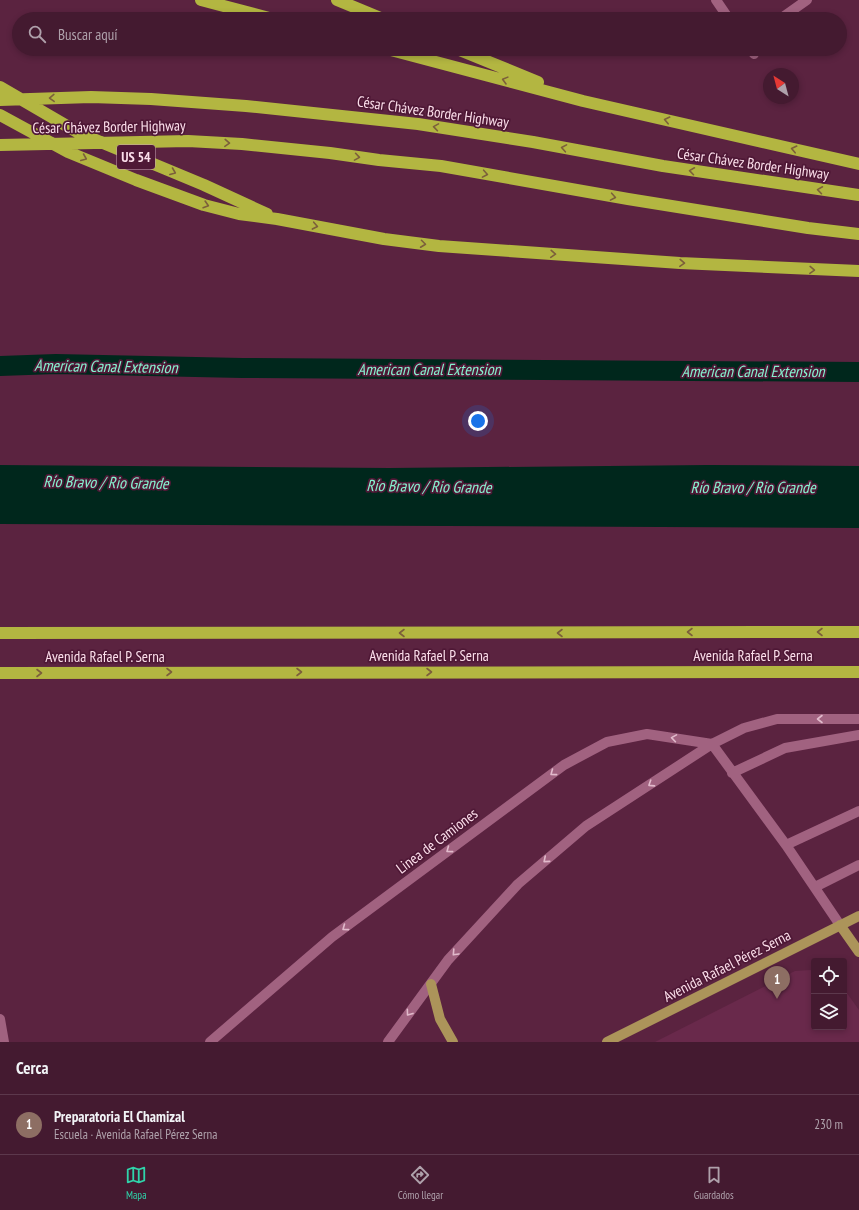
<!DOCTYPE html>
<html lang="es">
<head>
<meta charset="utf-8">
<style>
	:root { --surface:#441a30; --page:#4e273c; --text:#f1f3f6; --muted:#afa1ab; --line:#5c384c; --accent:#2fd4aa }
	body { margin:0; font-family:"PT Sans Narrow",sans-serif; background:var(--page); color:var(--text) }
	.controls { position:absolute; right:12px; bottom:12px; display:grid; overflow:hidden; border-radius:4px; box-shadow:0 2px 6px #0003 }
	.controls button { width:36px; height:36px; display:grid; place-items:center; padding:0; border:0; border-bottom:1px solid var(--line); background:var(--surface); color:var(--text); font:20px sans-serif }
	.compass { position:absolute; left:763px; top:68px; width:36px; height:36px; border-radius:50%; background:var(--surface); box-shadow:0 2px 6px #0003; rotate:324deg }
	.you { position:absolute; left:478px; top:421px; width:14px; height:14px; margin:-10px; border:3px solid #fff; border-radius:50%; background:#1a73e8; box-shadow:0 0 0 6px #1a73e833 }
	.badge { display:grid; place-items:center; width:26px; height:26px; border-radius:50%; background:var(--accent); color:#fff; font-size:13px; font-weight:700 }
	.pin { position:absolute; translate:-50% -33px; filter:drop-shadow(0 1px 2px #0008) }
	.pin::after { content:''; position:absolute; top:21px; width:14px; height:12px; background:inherit; clip-path:polygon(0 0,100% 0,50% 100%) }
	.list { margin:0; padding:0; list-style:none }
	h2 { display:flex; justify-content:space-between; align-items:center; height:52px; margin:0; padding:0 16px; font-size:17px }
	h2 small { font-size:13px; font-weight:400; color:var(--muted) }
	.list li { display:grid; grid-template-columns:26px 1fr auto; gap:12px; align-items:center; box-sizing:border-box; height:60px; padding:0 16px; border-top:1px solid var(--line) }
	.list b { display:block; font-size:15px; white-space:nowrap }
	.list p { margin:0; font-size:13px; white-space:nowrap; color:var(--muted) }
	.list em { font-size:13px; font-style:normal; color:var(--muted) }
	.icon { flex:none; width:22px; height:22px; fill:none; stroke:currentColor; stroke-width:2; stroke-linecap:round; stroke-linejoin:round }
	.map { position:relative; flex:none; width:859px; height:1042px; overflow:hidden }
	.search { position:absolute; background:var(--surface); box-shadow:0 2px 6px #0003; left:12px; right:12px; top:12px; height:44px; display:flex; align-items:center; gap:10px; box-sizing:border-box; padding:0 14px; border-radius:22px; color:var(--muted); font-size:15px }
	.sheet { height:112px; background:var(--surface) }
	nav { display:flex; justify-content:space-around; align-items:center; box-sizing:border-box; height:56px; border-top:1px solid var(--line); background:var(--surface); font-size:11px; color:var(--muted) }
	nav a { display:grid; justify-items:center; gap:2px }
	nav .on { color:var(--accent) }
	.map>svg:first-child { display:block }
</style>
</head>
<body>
<div class="map">
<svg width="859" height="1042" viewBox="0 0 859 1042">
	<rect width="100%" height="100%" fill="#5b2340"/>
	<path fill="#69294b" d="M810,970L814,971V1027H844V989L859,1010V1042H655L795,971Z"/>
	<path fill="#00271c" d="M0,465L390,468L708,465L859,466V528L0,524Z"/>
	<g fill="none" stroke-linecap="round" stroke-linejoin="round">
		<path stroke="#00271c" stroke-width="20" d="M0,366L56,364L242,368L859,372"/>
		<path stroke="#a16280" stroke-width="10" d="M716,0L729,19
			M780,19L807,0
			M750,49L754,54
			M732,773L785,748L859,735
			M786,845L859,811
			M815,887L859,865
			M0,1019L4,1042
			M210,1042L332,937L564,765L607,742L647,734L712,744L786,845L840,925
			M388,1042L448,960L518,884L586,826L712,744L744,728L777,719H859"/>
		<path stroke="#ac945a" stroke-width="10" d="M840,925L859,952
			M431,984L440,1019L453,1042
			M607,1042L859,916"/>
		<path stroke="#b3b641" stroke-width="12" d="M201,0L273,19
			M337,0L383,19
			M387,49L583,101L859,164
			M457,49L538,82
			M0,87L79,133L204,185L267,214
			M0,100L91,97L151,99L246,106L418,124L533,142L663,166L859,195
			M0,115L68,152L136,180L204,205L239,214L277,219L384,239L439,246L680,263L859,271
			M0,145L188,141L242,144L330,153L379,160L441,166L628,199L808,228L859,234
			M0,633L859,632
			M0,673L859,672"/>
	</g>
	<defs><path id="oneway-chevron" d="M-2-3.5L2.5 0L-2 3.5" fill="none" stroke-width="1.6" stroke-linecap="round" stroke-linejoin="round"/></defs>
	<g stroke="#7c5f3b">
		<use href="#oneway-chevron" transform="translate(505 80) rotate(-165)"/>
		<use href="#oneway-chevron" transform="translate(52 98) rotate(178)"/>
		<use href="#oneway-chevron" transform="translate(667 120) rotate(-167)"/>
		<use href="#oneway-chevron" transform="translate(436 127) rotate(-171)"/>
		<use href="#oneway-chevron" transform="translate(227 143) rotate(3)"/>
		<use href="#oneway-chevron" transform="translate(564 148) rotate(-170)"/>
		<use href="#oneway-chevron" transform="translate(794 149) rotate(-167)"/>
		<use href="#oneway-chevron" transform="translate(357 157) rotate(9)"/>
		<use href="#oneway-chevron" transform="translate(84 158) rotate(23)"/>
		<use href="#oneway-chevron" transform="translate(692 171) rotate(-172)"/>
		<use href="#oneway-chevron" transform="translate(173 172) rotate(22)"/>
		<use href="#oneway-chevron" transform="translate(485 174) rotate(10)"/>
		<use href="#oneway-chevron" transform="translate(820 190) rotate(-172)"/>
		<use href="#oneway-chevron" transform="translate(613 197) rotate(10)"/>
		<use href="#oneway-chevron" transform="translate(206 205) rotate(17)"/>
		<use href="#oneway-chevron" transform="translate(315 226) rotate(11)"/>
		<use href="#oneway-chevron" transform="translate(423 244) rotate(7)"/>
		<use href="#oneway-chevron" transform="translate(553 254) rotate(4)"/>
		<use href="#oneway-chevron" transform="translate(682 263) rotate(3)"/>
		<use href="#oneway-chevron" transform="translate(812 270) rotate(2)"/>
		<use href="#oneway-chevron" transform="translate(690 632) rotate(180)"/>
		<use href="#oneway-chevron" transform="translate(820 632) rotate(180)"/>
		<use href="#oneway-chevron" transform="translate(402 633) rotate(180)"/>
		<use href="#oneway-chevron" transform="translate(560 633) rotate(180)"/>
		<use href="#oneway-chevron" transform="translate(169 672)"/>
		<use href="#oneway-chevron" transform="translate(299 672)"/>
		<use href="#oneway-chevron" transform="translate(429 672)"/>
		<use href="#oneway-chevron" transform="translate(39 673)"/>
	</g>
	<g stroke="#e1bacb">
		<use href="#oneway-chevron" transform="translate(820 719) rotate(180)"/>
		<use href="#oneway-chevron" transform="translate(674 738) rotate(-171)"/>
		<use href="#oneway-chevron" transform="translate(553 773) rotate(143)"/>
		<use href="#oneway-chevron" transform="translate(651 784) rotate(147)"/>
		<use href="#oneway-chevron" transform="translate(449 850) rotate(143)"/>
		<use href="#oneway-chevron" transform="translate(546 860) rotate(140)"/>
		<use href="#oneway-chevron" transform="translate(345 928) rotate(143)"/>
		<use href="#oneway-chevron" transform="translate(455 953) rotate(133)"/>
		<use href="#oneway-chevron" transform="translate(409 1013) rotate(126)"/>
	</g>
	<g text-anchor="middle" stroke-width="3.5" stroke-linejoin="round" paint-order="stroke">
		<rect fill="#4f1836" stroke="#c8a3b5" stroke-width="1" x="117" y="145" width="38" height="24" rx="3"/>
		<g font-size="14" font-weight="bold" fill="#fcdfeb">
			<text x="136" y="162">US 54</text>
		</g>
		<g font-size="15" fill="#fcdfeb" stroke="#4f1836">
			<text transform="translate(433 112) rotate(8)" y="5">César Chávez Border Highway</text>
			<text transform="translate(109 127) rotate(-1)" y="5">César Chávez Border Highway</text>
			<text transform="translate(753 164) rotate(8)" y="5">César Chávez Border Highway</text>
			<text x="429" y="661">Avenida Rafael P. Serna</text>
			<text x="753" y="661">Avenida Rafael P. Serna</text>
			<text x="105" y="662">Avenida Rafael P. Serna</text>
			<text transform="translate(437 841) rotate(-37)" y="5">Linea de Camiones</text>
			<text transform="translate(727 966) rotate(-27)" y="5">Avenida Rafael Pérez Serna</text>
		</g>
		<g font-size="16" font-style="italic" fill="#86f2cf" stroke="#4f1836">
			<text transform="translate(106 366) rotate(1)" y="6">American Canal Extension</text>
			<text x="429" y="375">American Canal Extension</text>
			<text x="753" y="377">American Canal Extension</text>
			<text transform="translate(106 482) rotate(1)" y="6">Río Bravo / Rio Grande</text>
			<text transform="translate(429 486) rotate(1)" y="6">Río Bravo / Rio Grande</text>
			<text x="753" y="493">Río Bravo / Rio Grande</text>
		</g>
	</g>
</svg>
<div class="controls">
<button><svg class="icon" aria-label="locate" viewBox="0 0 24 24"><circle cx="12" cy="12" r="6"/><path d="M12 2v4M12 18v4M2 12h4M18 12h4"/></svg></button>
<button><svg class="icon" aria-label="layers" viewBox="0 0 24 24"><path d="M12 4l9 5-9 5-9-5zM3 14l9 5 9-5"/></svg></button>
</div>
<svg class="compass" viewBox="-18 -18 36 36"><path d="M0-13l5 13h-10z" fill="#e53935"/><path d="M0 13l5-13h-10z" fill="#afa1ab"/></svg>
<div class="you"></div>
<div class="pin badge" style="left:777px;top:999px;background:#8d6e63">1</div>
<div class="search"><svg class="icon" aria-label="search" viewBox="0 0 24 24"><circle cx="10" cy="10" r="6"/><path d="M15 15l6 6"/></svg>Buscar aquí</div>
</div>
<section class="sheet">
<h2>Cerca<small></small></h2>
<ul class="list">
<li><span class="badge" style="background:#8d6e63">1</span><div><b>Preparatoria El Chamizal</b><p>Escuela · Avenida Rafael Pérez Serna</p></div><em>230 m</em></li>
</ul>
</section>
<nav>
<a class="on"><svg class="icon" aria-label="map" viewBox="0 0 24 24"><path d="M3 6l6-2 6 2 6-2v14l-6 2-6-2-6 2zM9 4v14M15 6v14"/></svg>Mapa</a>
<a><svg class="icon" aria-label="directions" viewBox="0 0 24 24"><path d="M12 3l9 9-9 9-9-9zM9 14v-3h6M13 9l2 2-2 2"/></svg>Cómo llegar</a>
<a><svg class="icon" aria-label="saved" viewBox="0 0 24 24"><path d="M7 4h10v16l-5-4-5 4z"/></svg>Guardados</a>
</nav>
</body>
</html>
